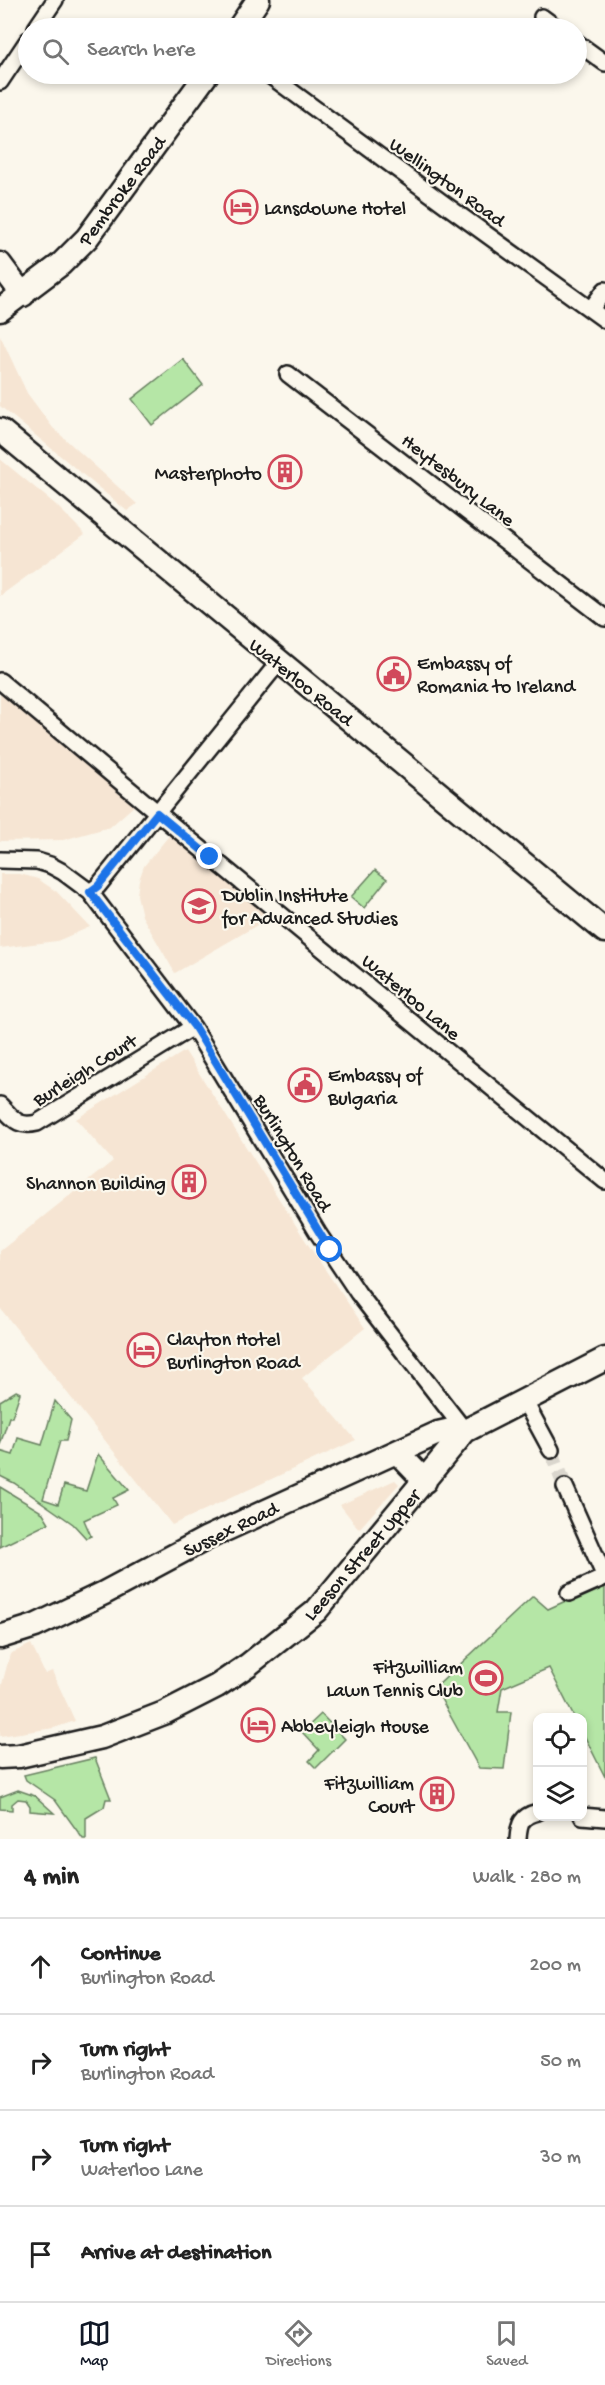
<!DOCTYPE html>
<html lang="en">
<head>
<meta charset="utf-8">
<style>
	:root { --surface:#fff; --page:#f2f2f2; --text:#222; --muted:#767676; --line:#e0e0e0; --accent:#111827 }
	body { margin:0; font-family:"Gochi Hand",sans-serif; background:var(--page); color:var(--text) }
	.controls { position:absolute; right:18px; bottom:18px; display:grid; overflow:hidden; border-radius:12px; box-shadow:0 3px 9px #0003 }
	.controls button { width:54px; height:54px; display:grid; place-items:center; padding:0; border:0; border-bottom:2px solid var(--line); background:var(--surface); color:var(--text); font:30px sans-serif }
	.stop { position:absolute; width:18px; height:18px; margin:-14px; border:4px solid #1a73e8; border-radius:50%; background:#fff }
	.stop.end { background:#1a73e8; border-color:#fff; box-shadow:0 2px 6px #0008 }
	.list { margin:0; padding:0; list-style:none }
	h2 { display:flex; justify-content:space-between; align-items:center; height:78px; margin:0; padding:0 24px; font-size:26px }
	h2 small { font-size:20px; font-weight:400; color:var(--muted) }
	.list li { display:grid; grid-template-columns:39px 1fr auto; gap:18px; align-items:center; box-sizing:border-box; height:96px; padding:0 24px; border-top:2px solid var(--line) }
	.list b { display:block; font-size:22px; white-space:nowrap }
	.list p { margin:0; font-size:20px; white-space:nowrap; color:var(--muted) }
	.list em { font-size:20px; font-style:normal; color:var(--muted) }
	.icon { flex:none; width:33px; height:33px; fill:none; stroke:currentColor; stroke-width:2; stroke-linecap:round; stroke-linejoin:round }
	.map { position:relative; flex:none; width:605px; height:1839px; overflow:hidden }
	.search { position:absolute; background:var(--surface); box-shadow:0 3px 9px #0003; left:18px; right:18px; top:18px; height:66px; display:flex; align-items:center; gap:15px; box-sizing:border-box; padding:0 21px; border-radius:33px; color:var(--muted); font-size:22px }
	.sheet { height:462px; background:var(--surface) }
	nav { display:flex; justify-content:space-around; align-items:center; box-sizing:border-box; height:84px; border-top:2px solid var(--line); background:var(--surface); font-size:16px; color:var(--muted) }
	nav a { display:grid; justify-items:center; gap:3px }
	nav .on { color:var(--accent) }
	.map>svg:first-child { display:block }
</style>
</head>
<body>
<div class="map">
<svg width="605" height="1839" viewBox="0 0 605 1839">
	<rect width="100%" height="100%" fill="#fbf7ec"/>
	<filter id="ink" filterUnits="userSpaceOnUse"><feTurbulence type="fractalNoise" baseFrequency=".0167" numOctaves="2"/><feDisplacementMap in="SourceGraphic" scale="12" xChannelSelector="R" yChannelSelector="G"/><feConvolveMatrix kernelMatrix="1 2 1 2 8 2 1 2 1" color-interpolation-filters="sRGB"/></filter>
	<g filter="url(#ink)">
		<path fill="#f6e5d3" d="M0,335L27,393L53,428L137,504L127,511L0,406Z
			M0,459L55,504L85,534L0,596Z
			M0,689L135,805L110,827L63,840L0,841Z
			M172,832L271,917L175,973L142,916L137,895L139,880L144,866Z
			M0,874H20L38,879L57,892L90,927L57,941L0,948Z
			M185,1051L309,1246L365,1328L302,1378L356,1440L172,1525L0,1308V1251L113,1161L76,1119Z
			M395,1480L399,1484L359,1529L340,1505Z
			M31,1644L45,1674L52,1671L75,1721L54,1728L0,1736V1692L10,1654Z"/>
		<path fill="#b5e6a6" stroke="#688161" stroke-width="1.5" d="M183,359L203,385L152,425L132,399Z
			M375,870L387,879L364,908L351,897Z
			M16,1391L20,1393L12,1417H9L0,1445V1401Z
			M55,1401L71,1420L66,1441H60L43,1499L58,1504L64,1485L86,1491L98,1454L129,1490L113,1498L117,1505L84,1520L91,1536L86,1538L73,1524L14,1483L0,1476V1451L13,1455L18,1438L42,1445Z
			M0,1487L43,1513L49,1523L0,1547Z
			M605,1583V1777L583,1733L582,1718L574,1717L549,1668L502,1688L498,1712H511L504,1769L479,1768L435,1688L533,1596L548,1609Z
			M321,1714L345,1739L316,1768L309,1761L319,1750L302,1732Z
			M95,1758L111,1799H106L104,1807L86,1818V1839H83L55,1800L26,1780L24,1775Z
			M18,1790L35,1796L54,1813L30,1811V1806L26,1800L18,1799L12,1804V1810L0,1809V1797Z"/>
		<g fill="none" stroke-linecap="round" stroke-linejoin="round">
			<path stroke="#dad6cd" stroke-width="15" stroke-dasharray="15 8" stroke-linecap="butt" d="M551,1450L565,1487"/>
			<g stroke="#1c1c1c" stroke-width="20">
				<path id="street" d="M542,17L557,28
					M36,28L55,0
					M576,42L605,63
					M268,74L443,203L605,320
					M0,82L28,40
					M591,309L605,290
					M288,374L605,618
					M0,681L183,834L605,1181
					M0,860L37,861L50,865L63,872L90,892L193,1027L318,1233L358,1293L465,1431
					M90,892L98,886L279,662
					M0,1105C13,1118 17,1128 37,1123L193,1027
					M524,1400L551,1450
					M565,1487L605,1577
					M569,1593L605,1577
					M582,1816L605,1818
					M518,1839C519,1824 521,1816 538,1812"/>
			</g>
			<g stroke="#1c1c1c" stroke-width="27">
				<path id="secondary" d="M239,28L258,0
					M0,264L23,295
					M0,310L61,264L87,238L207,74
					M0,430L605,931
					M397,1452L425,1481
					M0,1637L35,1626L104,1593L207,1538L438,1433L451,1430L465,1431
					M0,1757L19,1756L102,1737L164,1713L217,1686L248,1665L316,1611L465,1431L605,1359"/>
			</g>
			<use href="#street" stroke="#fbf7ec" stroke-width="15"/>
			<use href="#secondary" stroke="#fbf7ec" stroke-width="22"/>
		</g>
	</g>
	<g fill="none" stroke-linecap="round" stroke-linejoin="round" filter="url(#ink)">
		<path stroke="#1a73e8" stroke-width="8" d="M210,857L157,813L98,886L90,892L194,1026L330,1250"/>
	</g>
	<defs>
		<g id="hotel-ring" transform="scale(1.725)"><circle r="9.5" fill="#fbf7ec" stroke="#d1495b" stroke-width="1.5"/><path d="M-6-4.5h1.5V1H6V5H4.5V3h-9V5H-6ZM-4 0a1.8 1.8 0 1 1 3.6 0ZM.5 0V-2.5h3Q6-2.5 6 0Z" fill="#d1495b"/></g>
		<g id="building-ring" transform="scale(1.725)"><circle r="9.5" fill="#fbf7ec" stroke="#d1495b" stroke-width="1.5"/><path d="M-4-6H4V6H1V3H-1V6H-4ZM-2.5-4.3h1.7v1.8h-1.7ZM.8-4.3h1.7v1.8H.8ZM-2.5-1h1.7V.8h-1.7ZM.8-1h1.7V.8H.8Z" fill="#d1495b"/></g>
		<g id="civic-ring" transform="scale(1.725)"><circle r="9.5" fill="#fbf7ec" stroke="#d1495b" stroke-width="1.5"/><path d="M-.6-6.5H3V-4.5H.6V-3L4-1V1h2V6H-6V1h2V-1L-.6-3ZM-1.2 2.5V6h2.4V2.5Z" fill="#d1495b"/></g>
		<g id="university-ring" transform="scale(1.725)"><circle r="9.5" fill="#fbf7ec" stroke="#d1495b" stroke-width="1.5"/><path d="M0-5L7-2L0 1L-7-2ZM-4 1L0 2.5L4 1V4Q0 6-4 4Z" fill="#d1495b"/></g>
		<g id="stadium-ring" transform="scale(1.725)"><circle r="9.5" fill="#fbf7ec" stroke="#d1495b" stroke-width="1.5"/><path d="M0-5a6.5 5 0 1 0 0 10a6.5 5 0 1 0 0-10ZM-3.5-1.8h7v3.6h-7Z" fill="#d1495b"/></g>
	</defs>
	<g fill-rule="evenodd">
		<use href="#hotel-ring" x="241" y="207"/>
		<use href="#building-ring" x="285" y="472"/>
		<use href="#civic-ring" x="394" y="674"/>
		<use href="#university-ring" x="199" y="906"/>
		<use href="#civic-ring" x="305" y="1085"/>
		<use href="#building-ring" x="189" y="1182"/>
		<use href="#hotel-ring" x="144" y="1350"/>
		<use href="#stadium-ring" x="486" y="1678"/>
		<use href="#hotel-ring" x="258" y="1725"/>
		<use href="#building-ring" x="437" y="1794"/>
	</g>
	<g text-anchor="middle" stroke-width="4.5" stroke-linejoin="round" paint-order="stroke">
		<g font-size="20" fill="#1c1c1c" stroke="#fbf7ec">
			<text transform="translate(448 181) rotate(36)" y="7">Wellington Road</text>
			<text transform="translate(121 190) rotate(-53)" y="7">Pembroke Road</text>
			<text transform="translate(459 479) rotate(38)" y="7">Heytesbury Lane</text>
			<text transform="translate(302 681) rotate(39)" y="7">Waterloo Road</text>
			<text transform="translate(412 996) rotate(40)" y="7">Waterloo Lane</text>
			<text transform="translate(84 1069) rotate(-32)" y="7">Burleigh Court</text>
			<text transform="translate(294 1152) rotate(59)" y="7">Burlington Road</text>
			<text transform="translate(230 1528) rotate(-26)" y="7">Sussex Road</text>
			<text transform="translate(361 1554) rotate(-49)" y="7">Leeson Street Upper</text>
		</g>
		<g font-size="20" fill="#1c1c1c" stroke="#fbf7ec" text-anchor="start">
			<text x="264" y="214">Lansdowne Hotel</text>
			<text x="262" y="479" text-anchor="end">Masterphoto</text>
			<text x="417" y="669">Embassy of<tspan x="417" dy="23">Romania to Ireland</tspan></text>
			<text x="222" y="901">Dublin Institute<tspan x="222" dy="23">for Advanced Studies</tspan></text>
			<text x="328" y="1081">Embassy of<tspan x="328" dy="23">Bulgaria</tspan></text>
			<text x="166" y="1189" text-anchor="end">Shannon Building</text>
			<text x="167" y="1345">Clayton Hotel<tspan x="167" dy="23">Burlington Road</tspan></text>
			<text x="463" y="1673" text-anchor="end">Fitzwilliam<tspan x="463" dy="23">Lawn Tennis Club</tspan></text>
			<text x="281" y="1732">Abbeyleigh House</text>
			<text x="414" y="1789" text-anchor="end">Fitzwilliam<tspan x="414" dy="23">Court</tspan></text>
		</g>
	</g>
</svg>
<div class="controls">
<button><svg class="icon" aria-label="locate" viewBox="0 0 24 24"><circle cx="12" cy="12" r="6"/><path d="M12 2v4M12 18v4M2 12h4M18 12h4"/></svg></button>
<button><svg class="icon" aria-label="layers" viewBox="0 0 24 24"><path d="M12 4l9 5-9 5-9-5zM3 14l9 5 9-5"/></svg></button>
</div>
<div class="stop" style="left:330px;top:1250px"></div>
<div class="stop end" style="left:210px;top:857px"></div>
<div class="search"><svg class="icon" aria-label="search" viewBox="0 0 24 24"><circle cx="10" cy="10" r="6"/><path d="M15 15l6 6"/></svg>Search here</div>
</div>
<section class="sheet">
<h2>4 min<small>Walk · 280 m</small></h2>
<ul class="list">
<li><svg class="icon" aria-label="ahead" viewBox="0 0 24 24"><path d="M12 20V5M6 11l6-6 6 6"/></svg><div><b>Continue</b><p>Burlington Road</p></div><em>200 m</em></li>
<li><svg class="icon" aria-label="right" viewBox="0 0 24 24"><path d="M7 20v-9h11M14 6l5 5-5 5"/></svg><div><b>Turn right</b><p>Burlington Road</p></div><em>50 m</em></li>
<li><svg class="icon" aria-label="right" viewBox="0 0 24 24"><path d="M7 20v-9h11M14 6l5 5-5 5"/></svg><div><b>Turn right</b><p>Waterloo Lane</p></div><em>30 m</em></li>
<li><svg class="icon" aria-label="arrive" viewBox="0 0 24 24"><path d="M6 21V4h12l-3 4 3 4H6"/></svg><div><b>Arrive at destination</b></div></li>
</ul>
</section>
<nav>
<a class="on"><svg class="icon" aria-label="map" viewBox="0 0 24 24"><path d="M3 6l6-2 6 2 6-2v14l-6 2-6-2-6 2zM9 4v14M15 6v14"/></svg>Map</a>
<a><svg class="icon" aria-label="directions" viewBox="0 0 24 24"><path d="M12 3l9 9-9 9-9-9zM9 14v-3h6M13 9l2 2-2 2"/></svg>Directions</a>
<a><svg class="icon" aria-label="saved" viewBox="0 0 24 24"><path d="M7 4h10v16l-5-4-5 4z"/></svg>Saved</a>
</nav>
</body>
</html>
